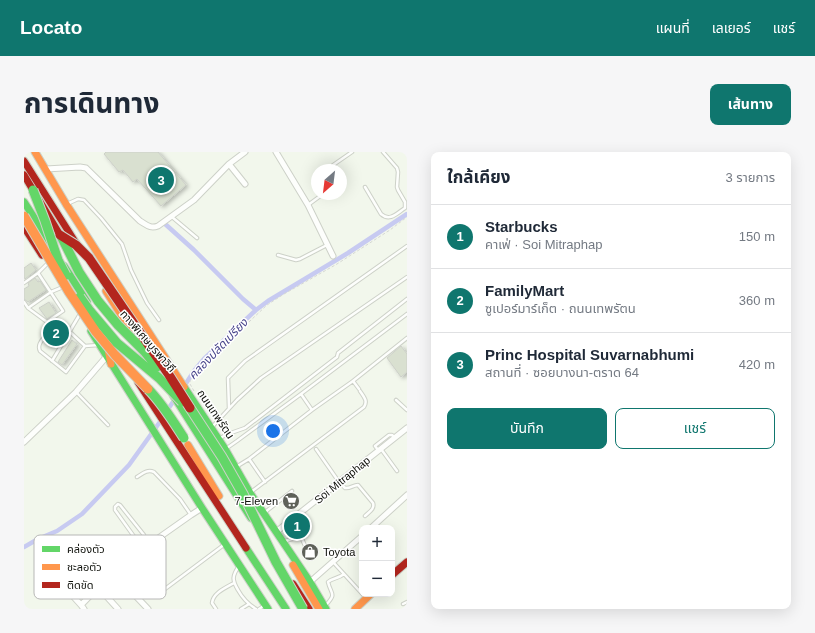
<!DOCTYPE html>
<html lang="th">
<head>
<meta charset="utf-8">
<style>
	:root { --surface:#fff; --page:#f6f6f7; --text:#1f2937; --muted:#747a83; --line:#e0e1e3; --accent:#0f766e }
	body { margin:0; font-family:Helvetica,"Noto Sans Thai",sans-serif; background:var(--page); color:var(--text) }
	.controls { position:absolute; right:12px; bottom:12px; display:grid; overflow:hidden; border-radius:8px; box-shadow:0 4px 16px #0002 }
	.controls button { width:36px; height:36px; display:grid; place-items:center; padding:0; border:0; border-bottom:1px solid var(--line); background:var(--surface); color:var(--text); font:20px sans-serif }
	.compass { position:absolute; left:287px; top:12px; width:36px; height:36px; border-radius:50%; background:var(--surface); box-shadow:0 4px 16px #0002; rotate:208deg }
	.you { position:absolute; left:249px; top:279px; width:14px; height:14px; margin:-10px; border:3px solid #fff; border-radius:50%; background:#1a73e8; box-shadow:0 0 0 6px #1a73e833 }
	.badge { display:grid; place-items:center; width:26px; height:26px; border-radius:50%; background:var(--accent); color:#fff; font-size:13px; font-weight:700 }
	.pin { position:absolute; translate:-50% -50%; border:2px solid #fff; box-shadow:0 1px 4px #0006 }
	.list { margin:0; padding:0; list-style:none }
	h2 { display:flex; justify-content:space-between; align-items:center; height:52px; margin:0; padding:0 16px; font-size:17px }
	h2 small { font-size:13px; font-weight:400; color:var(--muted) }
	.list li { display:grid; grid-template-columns:26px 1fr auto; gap:12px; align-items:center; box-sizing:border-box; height:64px; padding:0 16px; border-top:1px solid var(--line) }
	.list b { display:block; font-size:15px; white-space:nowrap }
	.list p { margin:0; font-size:13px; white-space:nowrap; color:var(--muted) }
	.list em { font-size:13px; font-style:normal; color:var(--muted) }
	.actions { display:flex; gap:8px; padding:12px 16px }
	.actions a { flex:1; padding:9px 0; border:1px solid var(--accent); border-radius:8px; text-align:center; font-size:14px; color:var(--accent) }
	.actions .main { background:var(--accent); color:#fff }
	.map { position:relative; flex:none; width:383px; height:457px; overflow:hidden; border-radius:8px }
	header { display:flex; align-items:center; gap:24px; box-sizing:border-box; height:56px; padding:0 20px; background:var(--accent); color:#fff }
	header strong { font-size:19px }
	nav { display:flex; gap:22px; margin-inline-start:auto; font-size:14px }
	.intro { display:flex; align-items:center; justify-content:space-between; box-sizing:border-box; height:96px; padding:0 24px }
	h1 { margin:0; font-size:28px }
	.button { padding:10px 18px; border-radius:8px; background:var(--accent); color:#fff; font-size:14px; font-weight:700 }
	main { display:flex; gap:24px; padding:0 24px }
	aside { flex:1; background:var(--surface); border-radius:8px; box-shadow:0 4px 16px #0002 }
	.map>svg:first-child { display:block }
</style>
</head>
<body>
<header>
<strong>Locato</strong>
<nav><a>แผนที่</a><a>เลเยอร์</a><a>แชร์</a></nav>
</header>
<div class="intro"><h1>การเดินทาง</h1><a class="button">เส้นทาง</a></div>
<main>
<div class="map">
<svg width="383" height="457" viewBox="0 0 383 457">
	<defs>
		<filter id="shadow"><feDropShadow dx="2.5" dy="1.5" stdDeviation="2" flood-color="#0004"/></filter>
	</defs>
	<rect width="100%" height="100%" fill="#f2f7ec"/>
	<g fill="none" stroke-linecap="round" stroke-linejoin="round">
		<path stroke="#c7caf1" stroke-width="4.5" d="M140,71L170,98L219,147L232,158
			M159,236L170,219L180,207L232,158L244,149L324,101L383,62
			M142,260L151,247
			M0,395L14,387L33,379L58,362L105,313L138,267"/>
	</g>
	<path fill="#d9e0d0" stroke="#cdd0c9" filter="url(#shadow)" d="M82,0H134L162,33L137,54L113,27L109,30L99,18L95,20L80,2Z
		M7,111L12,118L1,127L0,125V116Z
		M11,126L14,130L16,129L22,138L4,150L0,147V137L5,134L4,131Z
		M25,150L32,161L23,167L15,156Z
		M48,188L53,192L38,213L34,210Z
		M377,194L383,202V220L377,225L363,206Z"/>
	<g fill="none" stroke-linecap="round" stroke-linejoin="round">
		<g stroke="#cdd1c8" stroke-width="4.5">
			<path id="lane" d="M302,18L328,0
				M341,35L357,62C366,70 373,61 381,56V50L374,38L373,35L374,20L373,16L359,0
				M43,52L54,47L60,48L77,66L98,92L107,118L123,151L135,168
				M284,53L299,42
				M148,65L173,86
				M254,103L272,108L276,107L303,93
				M0,131L14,121L24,111
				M0,150L4,156L27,140L39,135
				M4,156L23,170L39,159L14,121
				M46,180L61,194
				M21,184C18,188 13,193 16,199L42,220L61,194L75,193
				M28,209L56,162
				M329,229L383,186
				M52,240L84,273
				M277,242L383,162
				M372,248L383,258
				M205,256L204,226L221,209L383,94
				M188,275L213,248L237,226L383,125
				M196,286L204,282L221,276L313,205L314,201L383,147
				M203,296L213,289L277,242L288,258L329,229L335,237
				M292,297L315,330L321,336C326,337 329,333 334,333L349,351C351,357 345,360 341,364
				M357,297L373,319
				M354,298L351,294L365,283H368L370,285
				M225,307L241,330
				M212,315L225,307L288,258
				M113,325C118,322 123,317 130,320L156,347L167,363
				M227,340L340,255C344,249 340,245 336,239
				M240,361L268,339
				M115,389L120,386V383L96,353L94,352L91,355V358L119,397
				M261,389L272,386L278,387L286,405
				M309,410L342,446
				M215,414C208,424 208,428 214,438C219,447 224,452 232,457
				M137,440L201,392
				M379,452L383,450
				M302,453C313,441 307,443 304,430C308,426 314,427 320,422
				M192,457L188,451C189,441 201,436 210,431
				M217,457L225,452
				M235,457L241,453"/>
		</g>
		<g stroke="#cdd1c8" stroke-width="7">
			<path id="street" d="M252,0L284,53L309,104
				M205,12L221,32
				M22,17L56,15L62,16L116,69C123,73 126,77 134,74L170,48L205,12L221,0
				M0,290L52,240L83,204
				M347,376L383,343
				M252,380L383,276
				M89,420L124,457
				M28,421L57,453
				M286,430L338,384
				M74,435L94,457
				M60,457L57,453L96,413L167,363L178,356"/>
		</g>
		<g stroke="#cdd1c8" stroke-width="9">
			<path id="fast" d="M0,50L27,92
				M40,114L63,150
				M67,179L178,356L244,457
				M160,235L201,297L226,341L286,430L302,457
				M149,243L227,366
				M222,396L262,457"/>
		</g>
		<g stroke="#cdd1c8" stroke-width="9">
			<path id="slow" d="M11,0L42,52L160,235
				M82,139L117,194
				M83,192L87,212
				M164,293L195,344
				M269,413L295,457
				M331,457L347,442"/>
		</g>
		<g stroke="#cdd1c8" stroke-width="9">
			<path id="jam" d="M0,9L55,96
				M0,23L36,83
				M0,75L18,103
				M114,230L222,396
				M368,423L383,410
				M269,432L285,457"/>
		</g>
		<path stroke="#d5d7d3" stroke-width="1" stroke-dasharray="3 2" stroke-linecap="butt" d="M170,239L166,232V228L172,220L186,204L209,185L243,153L260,142L313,112L366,78L383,65"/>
		<use href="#lane" stroke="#fdfefc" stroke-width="2.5"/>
		<use href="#street" stroke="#fdfefc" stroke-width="5"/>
		<use href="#fast" stroke="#63d668" stroke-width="7"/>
		<use href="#slow" stroke="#ff974d" stroke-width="7"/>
		<use href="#jam" stroke="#b3261e" stroke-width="7"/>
		<g stroke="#cdd1c8" stroke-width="11" stroke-linecap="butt">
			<path id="fast-bridge" d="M9,38L21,69L34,108L42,123
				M37,84L55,120L74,149L94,173L120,199L133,215
				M56,145L66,159L93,191L135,226L158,250
				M124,237C138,251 149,269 160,286
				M166,256L198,305L219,342L252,410L279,457"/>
		</g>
		<g stroke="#cdd1c8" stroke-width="11" stroke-linecap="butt">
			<path id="slow-bridge" d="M0,64L45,140L72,180L91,203L124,237"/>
		</g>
		<g stroke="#cdd1c8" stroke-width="11" stroke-linecap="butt">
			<path id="jam-bridge" d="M36,83L52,93L65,106L145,223L166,256"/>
		</g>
		<use href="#fast-bridge" stroke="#63d668" stroke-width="9"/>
		<use href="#slow-bridge" stroke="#ff974d" stroke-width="9"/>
		<use href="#jam-bridge" stroke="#b3261e" stroke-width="9"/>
	</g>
	<defs>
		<g id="supermarket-disc" transform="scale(0.9)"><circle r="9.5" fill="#5e6159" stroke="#fff"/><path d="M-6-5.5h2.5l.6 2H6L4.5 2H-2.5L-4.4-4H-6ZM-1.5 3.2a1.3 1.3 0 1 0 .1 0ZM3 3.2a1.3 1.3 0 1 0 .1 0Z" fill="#fff"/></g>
		<g id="shop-disc" transform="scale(0.9)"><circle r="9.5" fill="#5e6159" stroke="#fff"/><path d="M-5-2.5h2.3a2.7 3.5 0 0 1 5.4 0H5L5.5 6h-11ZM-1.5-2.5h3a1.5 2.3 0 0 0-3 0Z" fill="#fff"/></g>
	</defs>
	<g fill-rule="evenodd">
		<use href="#supermarket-disc" x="267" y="349"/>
		<use href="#shop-disc" x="286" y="400"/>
	</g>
	<g text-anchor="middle" stroke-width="3" stroke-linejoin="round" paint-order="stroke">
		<g font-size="11" fill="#0e100a" stroke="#fff">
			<text transform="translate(124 189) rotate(49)" y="4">ทางพิเศษบูรพาวิถี</text>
			<text transform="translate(192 262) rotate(56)" y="4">ถนนเทพรัตน</text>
			<text transform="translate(318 328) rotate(-39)" y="4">Soi Mitraphap</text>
		</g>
		<g font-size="11" fill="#0e100a" stroke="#fff" text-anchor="end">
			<text x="254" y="353">7-Eleven</text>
			<text x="299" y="404" text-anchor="start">Toyota</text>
		</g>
		<g font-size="12" font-style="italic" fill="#47448b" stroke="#fff">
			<text transform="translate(194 197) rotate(-46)" y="4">คลองปลัดเปรียง</text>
		</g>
	</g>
	<rect x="10" y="383" width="132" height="64" rx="6" fill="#fff" stroke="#b7b7b6" stroke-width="1"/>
	<rect x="18" y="394" width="18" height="6" fill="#63d668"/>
	<rect x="18" y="412" width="18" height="6" fill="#ff974d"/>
	<rect x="18" y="430" width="18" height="6" fill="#b3261e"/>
	<g font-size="11" fill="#0e100a">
		<text x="43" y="401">คล่องตัว</text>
		<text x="43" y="419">ชะลอตัว</text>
		<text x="43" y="437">ติดขัด</text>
	</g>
</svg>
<div class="controls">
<button>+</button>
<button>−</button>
</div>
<svg class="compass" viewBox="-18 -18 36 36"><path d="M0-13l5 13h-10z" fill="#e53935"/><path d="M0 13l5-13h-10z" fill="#747a83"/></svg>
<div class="you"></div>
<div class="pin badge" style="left:273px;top:374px">1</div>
<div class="pin badge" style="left:32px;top:181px">2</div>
<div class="pin badge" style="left:137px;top:28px">3</div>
</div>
<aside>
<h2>ใกล้เคียง<small>3 รายการ</small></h2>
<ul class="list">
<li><span class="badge">1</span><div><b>Starbucks</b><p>คาเฟ่ · Soi Mitraphap</p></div><em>150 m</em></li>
<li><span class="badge">2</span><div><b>FamilyMart</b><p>ซูเปอร์มาร์เก็ต · ถนนเทพรัตน</p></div><em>360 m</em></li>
<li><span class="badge">3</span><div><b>Princ Hospital Suvarnabhumi</b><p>สถานที่ · ซอยบางนา-ตราด 64</p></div><em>420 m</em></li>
</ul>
<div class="actions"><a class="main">บันทึก</a><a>แชร์</a></div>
</aside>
</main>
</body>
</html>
